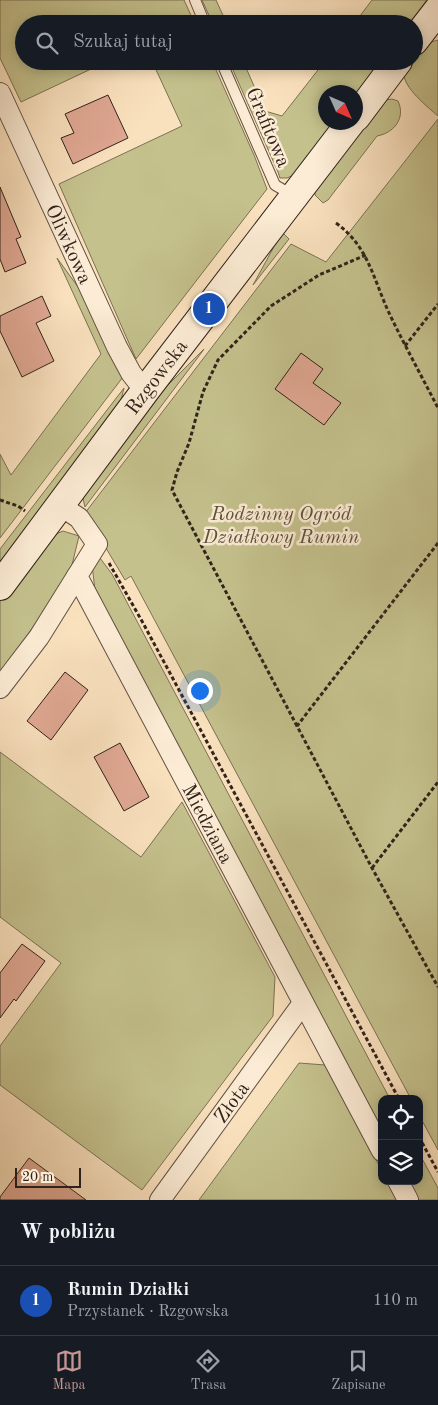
<!DOCTYPE html>
<html lang="pl">
<head>
<meta charset="utf-8">
<style>
	:root { --surface:#171b24; --page:#242831; --text:#f1f3f6; --muted:#9ea1a6; --line:#363941; --accent:#c59692 }
	body { margin:0; font-family:"Old Standard TT",serif; background:var(--page); color:var(--text) }
	.controls { position:absolute; right:15px; bottom:15px; display:grid; overflow:hidden; border-radius:10px; box-shadow:0 2px 12px #0003 }
	.controls button { width:45px; height:45px; display:grid; place-items:center; padding:0; border:0; border-bottom:1px solid var(--line); background:var(--surface); color:var(--text); font:25px sans-serif }
	.compass { position:absolute; left:318px; top:85px; width:45px; height:45px; border-radius:50%; background:var(--surface); box-shadow:0 2px 12px #0003; rotate:135deg }
	.scale { position:absolute; left:15px; bottom:12px; width:66px; box-sizing:border-box; padding-left:5px; border:2px solid #31231b; border-top:0; font-size:14px; line-height:18px; white-space:nowrap; color:#31231b; -webkit-text-stroke:4px #fcecd5; paint-order:stroke }
	.you { position:absolute; left:199px; top:690px; width:18px; height:18px; margin:-12px; border:4px solid #fff; border-radius:50%; background:#1a73e8; box-shadow:0 0 0 8px #1a73e833 }
	.badge { display:grid; place-items:center; width:32px; height:32px; border-radius:50%; background:var(--accent); color:#fff; font-size:16px; font-weight:700 }
	.pin { position:absolute; translate:-50% -50%; border:2px solid #fff; box-shadow:0 1px 5px #0006 }
	.list { margin:0; padding:0; list-style:none }
	h2 { display:flex; justify-content:space-between; align-items:center; height:65px; margin:0; padding:0 20px; font-size:21px }
	h2 small { font-size:16px; font-weight:400; color:var(--muted) }
	.list li { display:grid; grid-template-columns:32px 1fr auto; gap:15px; align-items:center; box-sizing:border-box; height:70px; padding:0 20px; border-top:1px solid var(--line) }
	.list b { display:block; font-size:19px; white-space:nowrap }
	.list p { margin:0; font-size:16px; white-space:nowrap; color:var(--muted) }
	.list em { font-size:16px; font-style:normal; color:var(--muted) }
	.icon { flex:none; width:28px; height:28px; fill:none; stroke:currentColor; stroke-width:2; stroke-linecap:round; stroke-linejoin:round }
	.map { position:relative; flex:none; width:438px; height:1200px; overflow:hidden }
	.search { position:absolute; background:var(--surface); box-shadow:0 2px 12px #0003; left:15px; right:15px; top:15px; height:55px; display:flex; align-items:center; gap:12px; box-sizing:border-box; padding:0 18px; border-radius:28px; color:var(--muted); font-size:19px }
	.sheet { height:135px; background:var(--surface) }
	nav { display:flex; justify-content:space-around; align-items:center; box-sizing:border-box; height:70px; border-top:1px solid var(--line); background:var(--surface); font-size:14px; color:var(--muted) }
	nav a { display:grid; justify-items:center; gap:2px }
	nav .on { color:var(--accent) }
	.map>svg:first-child { display:block }
</style>
</head>
<body>
<div class="map">
<svg width="438" height="1200" viewBox="0 0 438 1200">
	<rect width="100%" height="100%" fill="#fae1be"/>
	<filter id="stains"><feTurbulence type="fractalNoise" baseFrequency=".004" numOctaves="4"/><feColorMatrix values="0 0 0 0 .2 0 0 0 0 .09 0 0 0 0 .02 0 0 0 .5 -.17"/></filter>
	<radialGradient id="worn" r=".72"><stop offset=".6" stop-color="#630" stop-opacity="0"/><stop offset="1" stop-color="#630" stop-opacity=".3"/></radialGradient>
	<path fill="#c4c18d" stroke="#7a7254" d="M0,0H184L195,24H24V61H108L21,102L0,58Z
		M202,0H216L227,24H213Z
		M372,0H427L409,24H354Z
		M438,40V116C428,107 402,87 404,72L428,43Z
		M152,61H212L254,155L267,189L136,359L59,184L182,126Z
		M229,61H243L265,111L282,116L325,61H381L356,94V92H326V122L334,123L294,175L287,178H280L278,172Z
		M392,99L398,101C406,118 394,133 377,136L328,200L323,203L315,195V192L385,100Z
		M438,119V1150L419,1115V1099H411L131,576L125,580L85,513L291,244L326,262Z
		M282,232L289,239L253,285Z
		M57,258L81,291L123,377L0,538V454L11,475L101,354Z
		M204,349L202,352L85,507L83,499L86,488L155,398Z
		M124,388L120,404L0,562V549Z
		M63,531L79,536L71,569L57,592L0,675V600L41,546L51,536Z
		M100,558L112,574L390,1099H382V1131L95,590L92,565Z
		M0,752L141,857L182,802L275,977L273,1016L142,1190L0,1085V1046L61,963L0,917Z
		M299,1063L325,1065L382,1171V1181H387L397,1200H199Z
		M419,1153L438,1188V1200H419L409,1181H419Z"/>
	<path fill="#e0a893" stroke="#31231b" d="M108,95L128,138L73,164L61,138L74,133L65,114Z
		M0,187L21,237L16,239L26,263L5,272L0,259Z
		M42,296L51,316L36,323L54,361L22,377L0,331V316Z
		M301,353L323,369L313,383L341,403L324,425L275,389Z
		M65,672L88,690L51,740L27,721Z
		M120,743L149,797L124,811L94,757Z
		M22,944L45,961L16,1001L14,999L0,1018V973Z
		M29,1158L86,1200H0V1197Z"/>
	<g fill="none" stroke-linecap="round" stroke-linejoin="round">
		<g stroke="#635244" stroke-width="12">
			<path id="lane" d="M195,0L205,24
				M221,61L275,185L294,196"/>
		</g>
		<g stroke="#635244" stroke-width="22">
			<g id="street">
				<path id="s1" d="M0,93L117,347L131,373L145,391"/>
				<path id="s2" d="M61,506L79,518L97,544L77,576L382,1151"/>
				<path d="M0,688L39,637L77,576"/>
				<path d="M398,1181L408,1200"/>
				<path id="s3" d="M160,1200L303,1003"/>
			</g>
		</g>
		<g stroke="#31231b" stroke-width="30">
			<g id="secondary">
				<path d="M414,41L438,10"/>
				<path d="M356,117L398,61"/>
				<path id="s4" d="M0,586L145,391L351,122"/>
			</g>
		</g>
		<path stroke="#31231b" stroke-width="3" stroke-dasharray="4 2.5" stroke-linecap="butt" d="M336,223C369,247 373,279 390,315C405,346 422,377 438,408
			M405,346L438,304
			M0,500L18,506L25,511
			M438,543L297,726L372,868L438,987
			M109,563L143,623L399,1099
			M297,726L172,490L177,472L189,443L203,392L218,360L271,306L319,275L366,255
			M372,868L438,782
			M419,1137L438,1172"/>
		<use href="#lane" stroke="#fcecd5" stroke-width="10"/>
		<use href="#street" stroke="#fcecd5" stroke-width="20"/>
		<use href="#secondary" stroke="#fcecd5" stroke-width="28"/>
	</g>
	<g text-anchor="middle" stroke-width="5" stroke-linejoin="round" paint-order="stroke">
		<g font-size="20" fill="#31231b" stroke="#fcecd5">
			<text transform="translate(269 127) rotate(67)" y="7">Grafitowa</text>
			<text dy="7" stroke="none"><textPath href="#s1" startOffset="166">Oliwkowa</textPath></text>
			<text dy="7" stroke="none"><textPath href="#s4" startOffset="261">Rzgowska</textPath></text>
			<text dy="7" stroke="none"><textPath href="#s2" startOffset="371">Miedziana</textPath></text>
			<text dy="7" stroke="none"><textPath href="#s3" startOffset="121">Złota</textPath></text>
		</g>
		<g font-size="20" font-style="italic" fill="#5d523d" stroke="#fcecd5">
			<text x="281" y="520">Rodzinny Ogród<tspan x="281" dy="23">Działkowy Rumin</tspan></text>
		</g>
	</g>
	<rect width="100%" height="100%" filter="url(#stains)"/>
	<rect width="100%" height="100%" fill="url(#worn)"/>
</svg>
<div class="controls">
<button><svg class="icon" aria-label="locate" viewBox="0 0 24 24"><circle cx="12" cy="12" r="6"/><path d="M12 2v4M12 18v4M2 12h4M18 12h4"/></svg></button>
<button><svg class="icon" aria-label="layers" viewBox="0 0 24 24"><path d="M12 4l9 5-9 5-9-5zM3 14l9 5 9-5"/></svg></button>
</div>
<svg class="compass" viewBox="-18 -18 36 36"><path d="M0-13l5 13h-10z" fill="#e53935"/><path d="M0 13l5-13h-10z" fill="#9ea1a6"/></svg>
<div class="scale">20 m</div>
<div class="you"></div>
<div class="pin badge" style="left:209px;top:309px;background:#1a4fb4">1</div>
<div class="search"><svg class="icon" aria-label="search" viewBox="0 0 24 24"><circle cx="10" cy="10" r="6"/><path d="M15 15l6 6"/></svg>Szukaj tutaj</div>
</div>
<section class="sheet">
<h2>W pobliżu<small></small></h2>
<ul class="list">
<li><span class="badge" style="background:#1a4fb4">1</span><div><b>Rumin Działki</b><p>Przystanek · Rzgowska</p></div><em>110 m</em></li>
</ul>
</section>
<nav>
<a class="on"><svg class="icon" aria-label="map" viewBox="0 0 24 24"><path d="M3 6l6-2 6 2 6-2v14l-6 2-6-2-6 2zM9 4v14M15 6v14"/></svg>Mapa</a>
<a><svg class="icon" aria-label="directions" viewBox="0 0 24 24"><path d="M12 3l9 9-9 9-9-9zM9 14v-3h6M13 9l2 2-2 2"/></svg>Trasa</a>
<a><svg class="icon" aria-label="saved" viewBox="0 0 24 24"><path d="M7 4h10v16l-5-4-5 4z"/></svg>Zapisane</a>
</nav>
</body>
</html>
